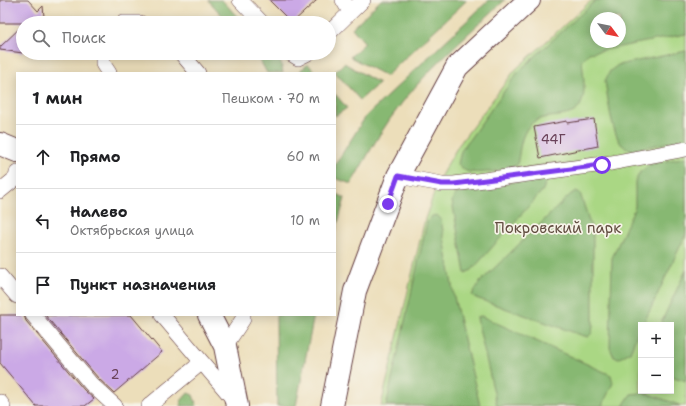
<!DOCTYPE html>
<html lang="ru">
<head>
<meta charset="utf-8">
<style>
	:root { --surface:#fff; --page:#f2f2f2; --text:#202124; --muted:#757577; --line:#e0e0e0 }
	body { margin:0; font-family:"Shantell Sans",sans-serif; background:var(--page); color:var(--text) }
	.controls { position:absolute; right:12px; bottom:12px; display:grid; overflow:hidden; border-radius:0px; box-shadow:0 2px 10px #0003 }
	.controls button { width:36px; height:36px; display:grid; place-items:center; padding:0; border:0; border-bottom:1px solid var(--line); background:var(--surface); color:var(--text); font:20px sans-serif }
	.compass { position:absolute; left:590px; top:12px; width:36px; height:36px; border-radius:50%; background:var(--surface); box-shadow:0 2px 10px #0003; rotate:122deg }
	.stop { position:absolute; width:12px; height:12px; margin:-9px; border:3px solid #7c3aed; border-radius:50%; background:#fff }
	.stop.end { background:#7c3aed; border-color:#fff; box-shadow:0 1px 4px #0008 }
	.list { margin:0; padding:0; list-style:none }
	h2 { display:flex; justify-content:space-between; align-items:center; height:52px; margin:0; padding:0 16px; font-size:17px }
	h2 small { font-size:13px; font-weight:400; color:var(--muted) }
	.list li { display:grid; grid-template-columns:26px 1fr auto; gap:12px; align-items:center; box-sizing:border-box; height:64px; padding:0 16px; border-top:1px solid var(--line) }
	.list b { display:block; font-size:15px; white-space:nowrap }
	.list p { margin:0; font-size:13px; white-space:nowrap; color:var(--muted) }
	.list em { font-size:13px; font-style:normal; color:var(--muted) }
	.icon { flex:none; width:22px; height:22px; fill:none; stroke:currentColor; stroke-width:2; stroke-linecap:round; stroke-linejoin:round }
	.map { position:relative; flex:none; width:686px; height:406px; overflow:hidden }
	.search { position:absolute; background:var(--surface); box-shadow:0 2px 10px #0003; left:16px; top:16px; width:320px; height:44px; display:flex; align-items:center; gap:10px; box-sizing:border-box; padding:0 14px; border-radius:22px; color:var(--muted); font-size:15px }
	.panel { position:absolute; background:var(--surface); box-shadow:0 2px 10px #0003; left:16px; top:72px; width:320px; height:244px; border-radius:0px }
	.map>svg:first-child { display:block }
</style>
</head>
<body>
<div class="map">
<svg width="686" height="406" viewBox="0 0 686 406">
	<rect width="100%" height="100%" fill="#f7f3e8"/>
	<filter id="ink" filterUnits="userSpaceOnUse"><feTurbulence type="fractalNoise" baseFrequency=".025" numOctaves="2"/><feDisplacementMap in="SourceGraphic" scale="8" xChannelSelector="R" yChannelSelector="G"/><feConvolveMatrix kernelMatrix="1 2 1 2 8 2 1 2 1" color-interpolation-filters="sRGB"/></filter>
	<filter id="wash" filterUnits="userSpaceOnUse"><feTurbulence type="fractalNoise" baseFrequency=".012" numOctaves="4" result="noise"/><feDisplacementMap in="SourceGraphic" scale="16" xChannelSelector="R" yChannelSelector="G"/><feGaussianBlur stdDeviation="0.9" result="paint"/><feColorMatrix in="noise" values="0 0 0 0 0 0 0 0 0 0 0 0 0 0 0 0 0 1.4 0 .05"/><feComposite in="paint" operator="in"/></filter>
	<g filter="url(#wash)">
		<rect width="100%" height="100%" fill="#ecdeba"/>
		<path fill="#aad784" stroke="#7a7b58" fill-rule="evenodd" d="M592,0H686V406H381L425,219L439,179L458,146L515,70ZM596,18H620V42H596ZM641,325H671V391H641Z"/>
		<path fill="#87b872" stroke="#686c4e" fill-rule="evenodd" d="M208,0H222L243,23H229Z
			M381,0H467L386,76L350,57L365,43L352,28Z
			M489,0H505C465,37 422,73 390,119C376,139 364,162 351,184L335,178V165L366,116Z
			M596,0H686V34L589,53L582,60C583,73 587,94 580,106C570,122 543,111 530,125C520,135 520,152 517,165C509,170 481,174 471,172C465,172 462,168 458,164L461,151L518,72ZM596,18H620V42H596Z
			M686,51V139L632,150C627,148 624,147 621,144C611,130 608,98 605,81L610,71L618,65Z
			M256,53H271L281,63L283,73H267Z
			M344,63L379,83L360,100L335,72Z
			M308,64L316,73H298Z
			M335,94L347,108L335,116Z
			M686,157V234L643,325H641L630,352L620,358L614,357L610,348L612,258L635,207V182L640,172L651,164Z
			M536,178H544L546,181L543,190L472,270L465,273L452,201L455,195L465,191Z
			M576,191L580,193L593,233V325L592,333L588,337L581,335L476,298L472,295L480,282L571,194Z
			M335,193L345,198L335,233Z
			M437,215L441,219L454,297L480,406H386L427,222L432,216Z
			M686,270V381L671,376V325H660Z
			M276,315H314L296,406H277Z
			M481,316L611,375L613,383L602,406H497L478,324L477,317Z
			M188,393L193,395L197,406H181V401Z
			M641,393L649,394L682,406H623L631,394Z"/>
		<g id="blocks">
			<path fill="#cba9e6" d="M0,0H28L38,11L43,6L44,17L50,23H0Z
				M269,0H317L292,23Z
				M23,25V53L0,50V47Z
				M594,119L598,146L540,158L534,127L567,121V123Z
				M0,315H24L26,321L84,390L94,399L85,406H36L0,363Z
				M45,315H131L162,352L114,393L98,378Z"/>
		</g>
	</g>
	<g filter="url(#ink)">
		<use href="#blocks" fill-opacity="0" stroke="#623c40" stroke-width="1"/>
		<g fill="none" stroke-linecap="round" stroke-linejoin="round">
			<g stroke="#623c40" stroke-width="16">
				<path id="lane" d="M240,0L262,23
					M343,0L350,12
					M123,23H140
					M329,33L363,0
					M103,53V64L109,73
					M181,53L198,73
					M290,53L298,58L308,53
					M398,176L442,184H454L611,163L686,149
					M0,191L16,178L17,173
					M0,276L17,296
					M33,315L91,384L115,406
					M162,315L234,400
					M225,346L243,319V315
					M0,402L3,406
					M149,406L196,367L200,360"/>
			</g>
			<g stroke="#623c40" stroke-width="24">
				<path id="secondary" d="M0,144L17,151
					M209,315L225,346L237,406"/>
			</g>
			<g stroke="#623c40" stroke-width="24">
				<path id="primary" d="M332,406L355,291L398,176L457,67L529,0"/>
			</g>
			<use href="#lane" stroke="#fff" stroke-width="15"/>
			<use href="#secondary" stroke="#fff" stroke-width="22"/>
			<use href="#primary" stroke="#fff" stroke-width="22"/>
		</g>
	</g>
	<g fill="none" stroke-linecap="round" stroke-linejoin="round" filter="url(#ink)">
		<path stroke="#7c3aed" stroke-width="5" d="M388,204L398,176L442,184H454L602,165"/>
	</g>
	<g text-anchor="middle" stroke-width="3.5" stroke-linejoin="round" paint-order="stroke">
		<g font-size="13" fill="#6a425a">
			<text x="553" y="144">44Г</text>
			<text x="115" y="379">2</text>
		</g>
		<g font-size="15" fill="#624d41" stroke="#f7f3e8">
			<text x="558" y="233">Покровский парк</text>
		</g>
	</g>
</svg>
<div class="controls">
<button>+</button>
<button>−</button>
</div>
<svg class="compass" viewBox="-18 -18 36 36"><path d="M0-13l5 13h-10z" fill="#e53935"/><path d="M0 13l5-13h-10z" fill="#757577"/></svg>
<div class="stop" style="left:602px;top:165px"></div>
<div class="stop end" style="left:388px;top:204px"></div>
<div class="search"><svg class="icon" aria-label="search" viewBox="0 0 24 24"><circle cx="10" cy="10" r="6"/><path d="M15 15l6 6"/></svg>Поиск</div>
<section class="panel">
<h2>1 мин<small>Пешком · 70 m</small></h2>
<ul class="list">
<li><svg class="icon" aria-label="ahead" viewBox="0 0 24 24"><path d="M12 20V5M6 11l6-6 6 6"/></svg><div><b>Прямо</b></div><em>60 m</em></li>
<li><svg class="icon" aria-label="left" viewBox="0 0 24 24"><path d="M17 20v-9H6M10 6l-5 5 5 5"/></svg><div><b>Налево</b><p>Октябрьская улица</p></div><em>10 m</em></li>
<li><svg class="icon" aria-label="arrive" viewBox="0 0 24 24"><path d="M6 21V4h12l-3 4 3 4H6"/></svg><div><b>Пункт назначения</b></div></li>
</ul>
</section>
</div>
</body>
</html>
